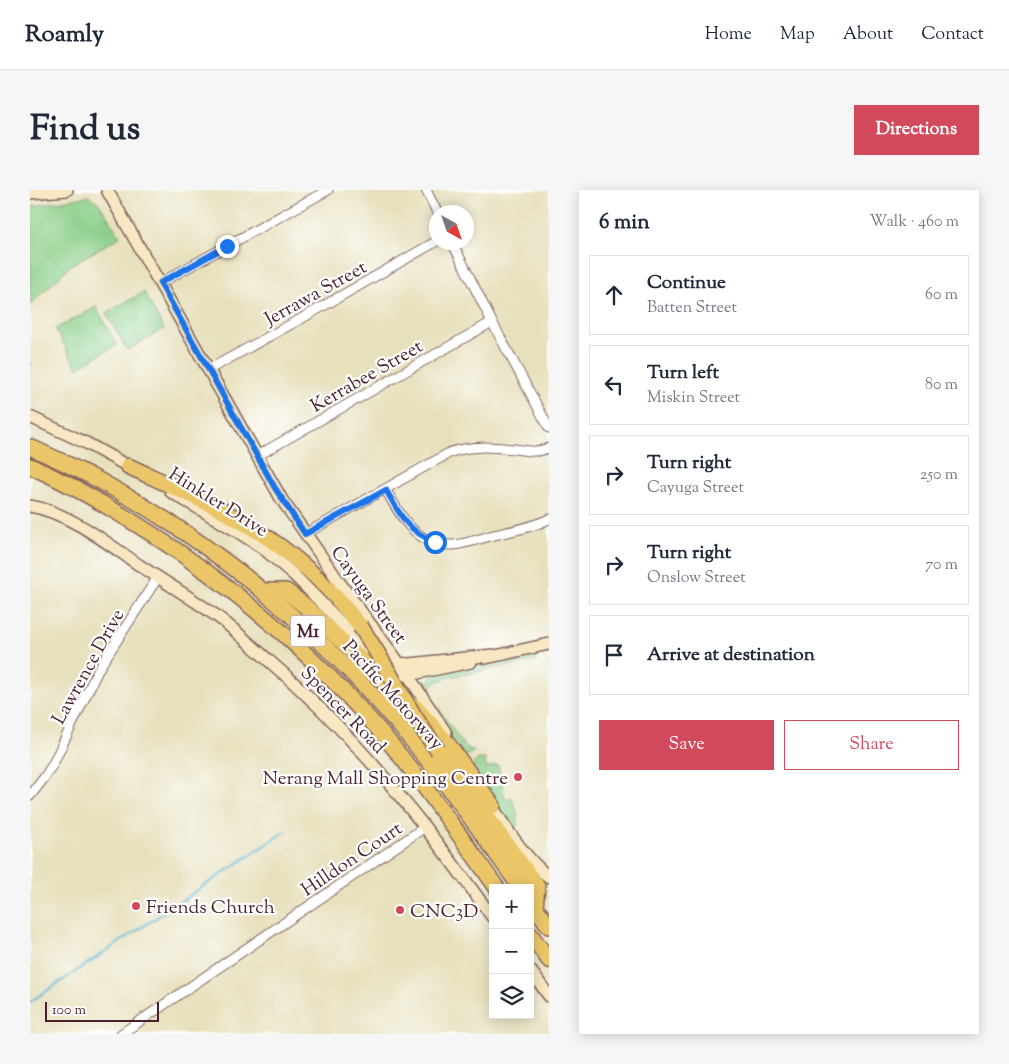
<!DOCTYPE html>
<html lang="en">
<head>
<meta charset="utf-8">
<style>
	:root { --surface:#fff; --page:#f6f6f7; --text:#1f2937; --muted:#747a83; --line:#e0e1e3; --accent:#d1495b }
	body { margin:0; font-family:"Sorts Mill Goudy",serif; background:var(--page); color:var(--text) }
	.controls { position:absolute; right:15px; bottom:15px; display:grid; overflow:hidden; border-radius:0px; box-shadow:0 2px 12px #0003 }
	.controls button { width:45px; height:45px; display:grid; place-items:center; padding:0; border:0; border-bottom:1px solid var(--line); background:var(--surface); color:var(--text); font:25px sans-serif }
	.compass { position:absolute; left:399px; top:15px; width:45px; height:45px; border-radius:50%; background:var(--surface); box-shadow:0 2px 12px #0003; rotate:140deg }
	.scale { position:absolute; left:15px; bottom:12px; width:114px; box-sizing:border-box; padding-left:5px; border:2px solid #4a1f2b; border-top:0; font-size:14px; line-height:18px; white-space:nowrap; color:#4a1f2b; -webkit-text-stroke:4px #fff; paint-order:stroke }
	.stop { position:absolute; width:15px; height:15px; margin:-11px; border:4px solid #1a73e8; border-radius:50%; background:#fff }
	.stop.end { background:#1a73e8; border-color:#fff; box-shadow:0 1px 5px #0008 }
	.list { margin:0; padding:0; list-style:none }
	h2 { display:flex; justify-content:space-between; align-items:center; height:65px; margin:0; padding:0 20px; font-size:21px }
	h2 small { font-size:16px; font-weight:400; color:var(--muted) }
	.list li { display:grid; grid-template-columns:32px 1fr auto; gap:15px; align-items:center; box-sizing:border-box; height:80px; margin:0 10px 10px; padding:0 10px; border:1px solid var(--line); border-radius:0px }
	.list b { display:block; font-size:19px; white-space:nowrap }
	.list p { margin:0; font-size:16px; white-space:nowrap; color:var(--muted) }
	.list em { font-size:16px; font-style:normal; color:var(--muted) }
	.actions { display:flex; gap:10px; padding:15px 20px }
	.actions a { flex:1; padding:11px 0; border:1px solid var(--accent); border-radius:0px; text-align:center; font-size:18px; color:var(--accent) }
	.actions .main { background:var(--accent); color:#fff }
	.icon { flex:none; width:28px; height:28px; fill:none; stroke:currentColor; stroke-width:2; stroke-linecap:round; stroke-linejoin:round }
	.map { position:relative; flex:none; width:519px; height:844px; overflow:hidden; border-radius:0px }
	header { display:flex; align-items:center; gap:30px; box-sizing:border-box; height:70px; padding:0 25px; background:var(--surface); border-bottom:1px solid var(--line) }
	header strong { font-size:24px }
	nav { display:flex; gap:28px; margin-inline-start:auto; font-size:18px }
	.intro { display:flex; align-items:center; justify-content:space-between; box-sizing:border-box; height:120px; padding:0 30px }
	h1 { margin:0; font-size:35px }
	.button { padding:12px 22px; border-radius:0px; background:var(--accent); color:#fff; font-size:18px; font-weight:700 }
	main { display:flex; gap:30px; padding:0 30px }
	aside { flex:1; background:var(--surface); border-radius:0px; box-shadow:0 2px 12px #0003 }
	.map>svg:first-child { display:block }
</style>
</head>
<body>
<header>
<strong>Roamly</strong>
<nav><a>Home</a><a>Map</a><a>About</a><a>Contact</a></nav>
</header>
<div class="intro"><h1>Find us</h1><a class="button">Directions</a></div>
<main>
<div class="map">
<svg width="519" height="844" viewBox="0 0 519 844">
	<rect width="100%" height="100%" fill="#fff"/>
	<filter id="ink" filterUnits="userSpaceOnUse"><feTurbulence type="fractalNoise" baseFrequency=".02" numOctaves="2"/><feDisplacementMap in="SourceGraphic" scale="10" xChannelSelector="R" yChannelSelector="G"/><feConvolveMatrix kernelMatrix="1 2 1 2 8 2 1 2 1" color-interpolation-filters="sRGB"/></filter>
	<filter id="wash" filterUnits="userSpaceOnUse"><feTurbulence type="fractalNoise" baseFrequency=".0096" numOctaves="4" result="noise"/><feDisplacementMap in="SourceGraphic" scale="20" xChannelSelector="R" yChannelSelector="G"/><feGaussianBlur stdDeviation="1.12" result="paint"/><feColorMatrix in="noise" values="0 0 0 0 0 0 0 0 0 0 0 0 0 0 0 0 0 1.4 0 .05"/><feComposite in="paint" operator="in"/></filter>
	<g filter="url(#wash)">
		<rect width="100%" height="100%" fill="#e7e0bc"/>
		<path fill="#8ace88" stroke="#6a765a" d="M58,6L68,12L90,47L41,75L0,115V17Z
			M114,102L134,139L97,160L76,123Z
			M66,117L87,155L47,178L25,139Z
			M504,463L506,471L419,487L404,493L400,498V506L434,556L444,561L439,565H434L396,507C393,498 395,491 403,485Z
			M448,569H455L456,578L468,575L475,608L481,607L488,624L487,636L483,639L443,578L444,573Z"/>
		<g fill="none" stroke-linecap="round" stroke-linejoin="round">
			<path stroke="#4eb1cd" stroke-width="2.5" d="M0,174H1
				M0,812L256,641"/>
		</g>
	</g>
	<g filter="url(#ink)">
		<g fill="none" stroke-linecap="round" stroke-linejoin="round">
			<g stroke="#81635e" stroke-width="11">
				<path id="street" d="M396,0L407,22
					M422,52L462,132L519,238
					M130,93L298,0
					M178,180L276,126L407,51
					M227,266L462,132
					M356,300C371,327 386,356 423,355C435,354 449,349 460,346C481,341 501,338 519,329
					M275,344L421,262C442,255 462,257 484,259C499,261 505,263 519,258
					M0,606L14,588L23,574L69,478L128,387
					M91,844L395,637"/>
			</g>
			<g stroke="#81635e" stroke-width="14">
				<path id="secondary" d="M77,0L252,310L312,396L378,485L416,543
					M0,3L37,0
					M0,227L56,253L103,279
					M141,302L205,340L234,359L264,385L328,450L346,465
					M0,316C38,322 77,353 109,375C135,392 163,409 188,427C205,440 221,455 237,469C327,546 394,633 463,728
					M456,468L519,454
					M365,473L380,474L463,465
					M371,485H378L441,472
					M459,611C474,636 496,670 519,687
					M500,780L519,806"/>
			</g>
			<g stroke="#81635e" stroke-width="18">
				<path id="highway" d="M0,257C143,319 270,419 371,537C414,588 452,644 491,698
					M0,276C43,295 83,319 122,344C203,397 277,459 342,532C388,584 427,642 467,698
					M98,276C139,295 182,313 221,337C262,362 300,397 330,436
					M233,401H256L275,416L345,483L387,519L415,550L463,616
					M408,560L507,696L505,717
					M500,710L519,736
					M500,744L519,770"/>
			</g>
			<use href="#street" stroke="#fff" stroke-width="9"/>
			<use href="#secondary" stroke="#f7e8c3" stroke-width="11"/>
			<use href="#highway" stroke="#ebc669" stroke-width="15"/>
			<g stroke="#81635e" stroke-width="18" stroke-linecap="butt">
				<path id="highway-bridge" d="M330,436C358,476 377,521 408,560"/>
			</g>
			<use href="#highway-bridge" stroke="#ebc669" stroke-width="15"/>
		</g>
	</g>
	<g fill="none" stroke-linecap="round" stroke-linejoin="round" filter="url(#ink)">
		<path stroke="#1a73e8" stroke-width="6" d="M197,56L130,93L245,298L275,344L356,300C371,326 376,340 405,352"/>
	</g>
	<g fill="#d1495b" stroke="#fff" stroke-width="2">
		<circle cx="488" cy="587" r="5"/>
		<circle cx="106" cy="716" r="5"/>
		<circle cx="370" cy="720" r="5"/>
	</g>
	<g text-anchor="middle" stroke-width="4.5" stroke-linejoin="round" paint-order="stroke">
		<rect fill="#fff" stroke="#80626b" stroke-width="1" x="260.5" y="425.5" width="35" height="31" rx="4"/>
		<g font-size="18" font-weight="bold" fill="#4a1f2b">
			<text x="278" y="447">M1</text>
		</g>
		<g font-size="19" fill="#4a1f2b" stroke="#fff">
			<text transform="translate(285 102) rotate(-29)" y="7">Jerrawa Street</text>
			<text transform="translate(336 185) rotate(-30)" y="7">Kerrabee Street</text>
			<text transform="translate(189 311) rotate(32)" y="7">Hinkler Drive</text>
			<text transform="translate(340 404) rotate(54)" y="7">Cayuga Street</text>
			<text transform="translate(57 476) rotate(-61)" y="7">Lawrence Drive</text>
			<text transform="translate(364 504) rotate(48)" y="7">Pacific Motorway</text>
			<text transform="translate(314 519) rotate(46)" y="7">Spencer Road</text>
			<text transform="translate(321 668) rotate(-34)" y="7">Hilldon Court</text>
		</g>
		<g font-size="19" fill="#4a1f2b" stroke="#fff" text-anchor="start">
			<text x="478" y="594" text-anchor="end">Nerang Mall Shopping Centre</text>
			<text x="116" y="723">Friends Church</text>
			<text x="380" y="727">CNC3D</text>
		</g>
	</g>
</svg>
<div class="controls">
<button>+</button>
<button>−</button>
<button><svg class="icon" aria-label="layers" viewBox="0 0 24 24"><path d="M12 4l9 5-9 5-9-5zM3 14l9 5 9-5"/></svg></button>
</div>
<svg class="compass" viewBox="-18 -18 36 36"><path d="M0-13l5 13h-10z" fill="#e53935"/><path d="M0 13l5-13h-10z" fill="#747a83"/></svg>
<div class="scale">100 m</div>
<div class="stop" style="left:405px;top:352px"></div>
<div class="stop end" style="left:197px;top:56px"></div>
</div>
<aside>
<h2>6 min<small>Walk · 460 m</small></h2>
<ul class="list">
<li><svg class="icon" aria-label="ahead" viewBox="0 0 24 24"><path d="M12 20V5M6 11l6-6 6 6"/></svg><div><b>Continue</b><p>Batten Street</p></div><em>60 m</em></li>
<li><svg class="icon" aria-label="left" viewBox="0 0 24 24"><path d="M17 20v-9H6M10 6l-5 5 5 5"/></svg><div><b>Turn left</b><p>Miskin Street</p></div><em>80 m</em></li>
<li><svg class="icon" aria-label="right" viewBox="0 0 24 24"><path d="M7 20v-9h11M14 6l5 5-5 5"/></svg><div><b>Turn right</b><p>Cayuga Street</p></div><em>250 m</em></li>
<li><svg class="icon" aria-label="right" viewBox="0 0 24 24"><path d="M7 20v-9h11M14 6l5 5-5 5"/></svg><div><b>Turn right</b><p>Onslow Street</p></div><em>70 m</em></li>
<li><svg class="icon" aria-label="arrive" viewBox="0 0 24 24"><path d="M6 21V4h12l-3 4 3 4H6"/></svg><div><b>Arrive at destination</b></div></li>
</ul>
<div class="actions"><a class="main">Save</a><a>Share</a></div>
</aside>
</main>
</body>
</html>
